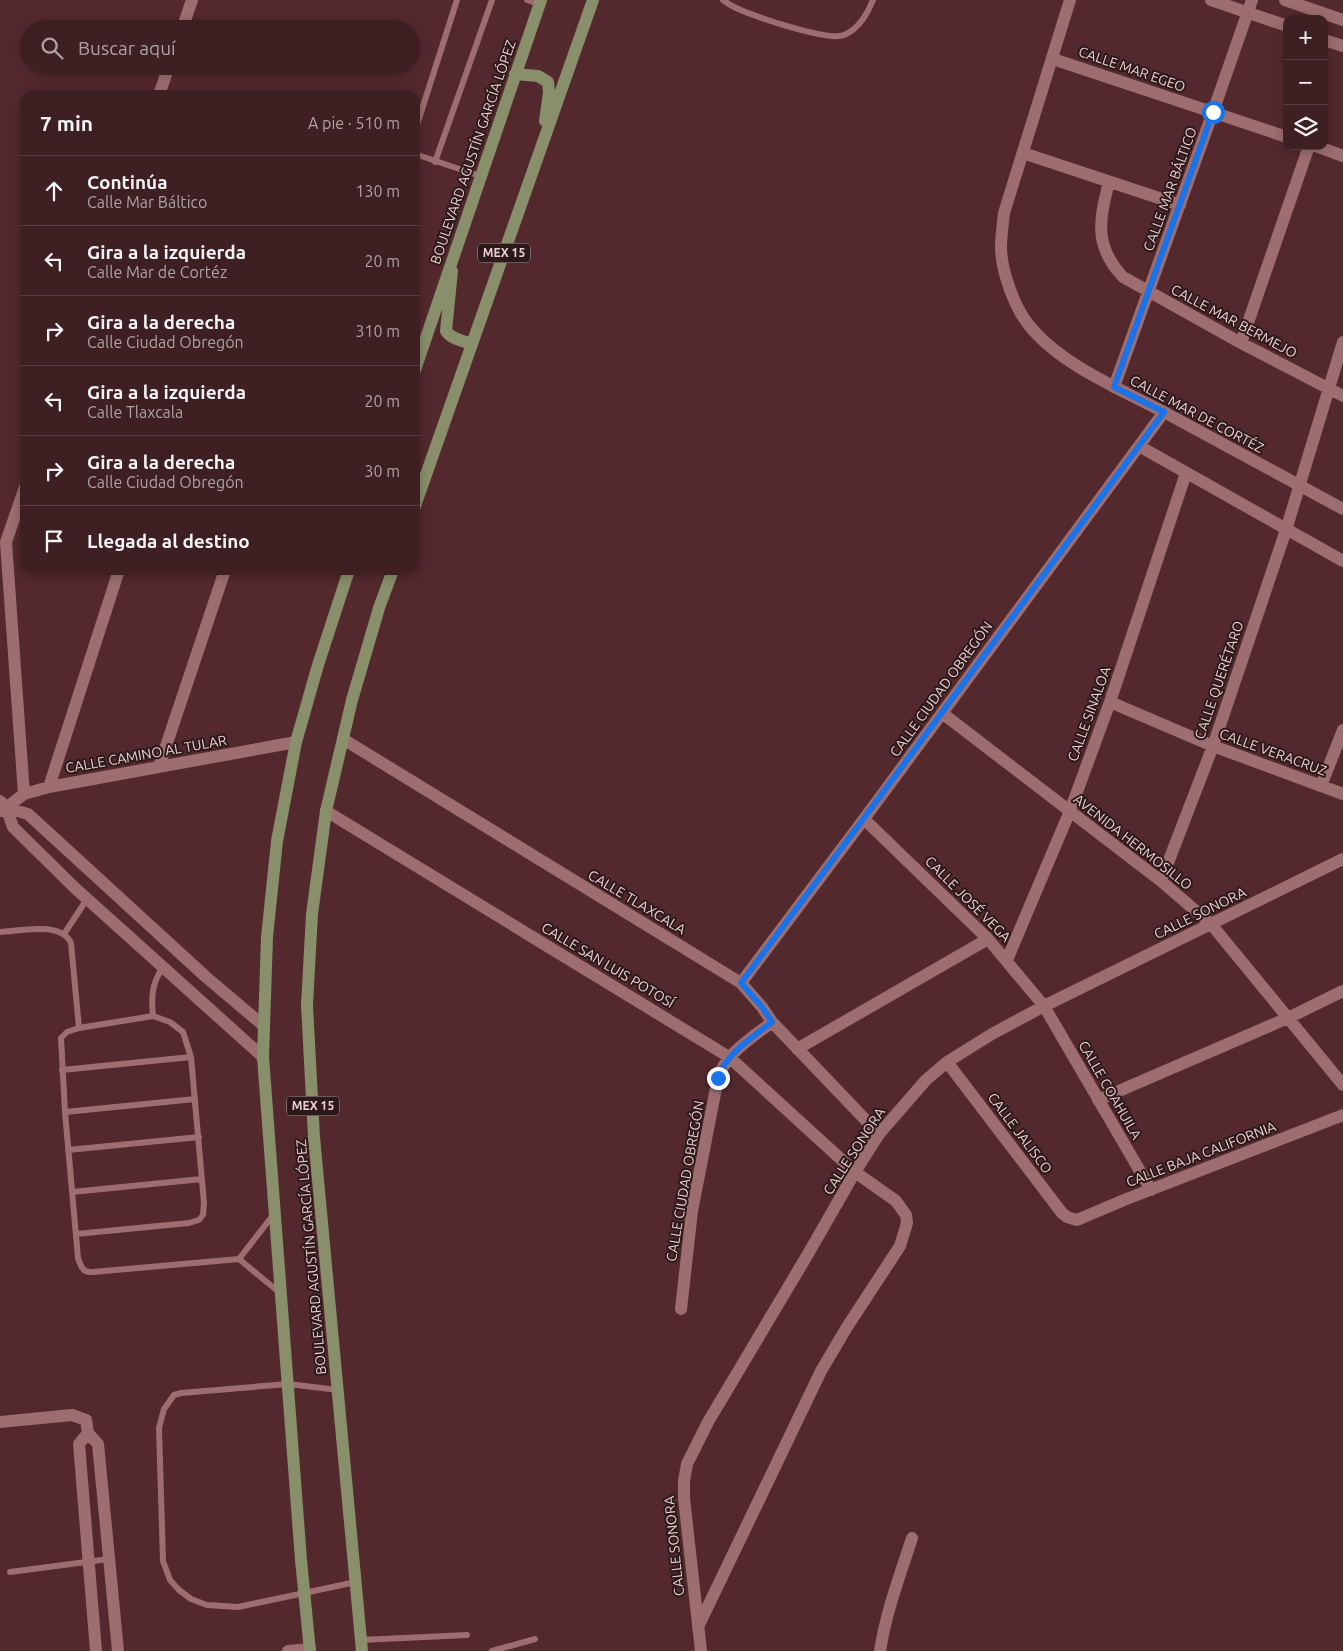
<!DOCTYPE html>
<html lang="es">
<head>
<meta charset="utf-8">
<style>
	:root { --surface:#3e1f22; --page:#492c2f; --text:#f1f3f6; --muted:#ada2a5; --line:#573d40 }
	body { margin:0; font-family:Ubuntu,sans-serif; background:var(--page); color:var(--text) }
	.controls { position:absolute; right:15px; top:15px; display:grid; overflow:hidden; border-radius:10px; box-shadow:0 2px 12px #0003 }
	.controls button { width:45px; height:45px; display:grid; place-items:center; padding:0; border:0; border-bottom:1px solid var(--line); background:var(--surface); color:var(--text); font:25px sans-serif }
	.stop { position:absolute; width:15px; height:15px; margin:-11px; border:4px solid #1a73e8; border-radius:50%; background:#fff }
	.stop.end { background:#1a73e8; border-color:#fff; box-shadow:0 1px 5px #0008 }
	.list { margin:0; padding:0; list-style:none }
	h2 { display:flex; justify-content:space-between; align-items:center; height:65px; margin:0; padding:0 20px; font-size:21px }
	h2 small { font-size:16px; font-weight:400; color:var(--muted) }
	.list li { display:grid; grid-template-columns:32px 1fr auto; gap:15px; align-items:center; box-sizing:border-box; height:70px; padding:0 20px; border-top:1px solid var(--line) }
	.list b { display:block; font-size:19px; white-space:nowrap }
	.list p { margin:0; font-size:16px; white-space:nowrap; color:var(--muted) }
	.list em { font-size:16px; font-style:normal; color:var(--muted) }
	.icon { flex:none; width:28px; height:28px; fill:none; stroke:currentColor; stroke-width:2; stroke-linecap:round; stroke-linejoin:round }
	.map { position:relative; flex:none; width:1343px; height:1651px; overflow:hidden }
	.search { position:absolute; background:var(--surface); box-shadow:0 2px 12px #0003; left:20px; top:20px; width:400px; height:55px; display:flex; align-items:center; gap:12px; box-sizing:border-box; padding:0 18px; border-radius:28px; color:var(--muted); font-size:19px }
	.panel { position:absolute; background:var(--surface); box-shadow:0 2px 12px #0003; left:20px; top:90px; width:400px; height:485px; border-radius:15px }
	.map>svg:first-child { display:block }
</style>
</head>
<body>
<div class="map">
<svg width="1343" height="1651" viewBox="0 0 1343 1651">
	<rect width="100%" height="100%" fill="#53292d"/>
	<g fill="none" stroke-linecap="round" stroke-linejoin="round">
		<path stroke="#9d6d6f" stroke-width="6" d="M527,0L539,4
			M723,0C727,3 732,6 736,8C754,16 828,42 844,35C859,29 867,14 873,0
			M415,131L457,0
			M415,154L480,176
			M435,162L492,0
			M0,932C20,931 61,921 71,943L79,1028
			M64,934L87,899
			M163,967C152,983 151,997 153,1016L79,1028L67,1032L61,1038L65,1112L78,1258C81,1267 83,1273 93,1272L239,1259L280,1293
			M62,1070L191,1057
			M65,1112L195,1099
			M68,1150L199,1137
			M72,1192L202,1179
			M76,1234L189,1223L199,1220L203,1215L204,1203L191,1057L183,1032L170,1022L153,1016
			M239,1259L274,1214
			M338,1390L288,1384L181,1393L174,1395L164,1409L159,1428L163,1561L170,1580L179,1590L191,1599L207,1605L238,1607L356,1582
			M10,1572L109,1559
			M361,1640L467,1635
			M492,1651L535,1639"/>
		<path stroke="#9d6d6f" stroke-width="12" d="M182,29L192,0
			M1053,59L1287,137
			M159,95L169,66
			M1316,146L1343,156
			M1023,153L1180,205
			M1109,182C1099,221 1094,246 1123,277L1241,343L1343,396
			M1241,343L1309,146
			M1114,387L1213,112L1252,0
			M1139,446L1343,561
			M1110,702L1213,746L1343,794
			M942,713L1161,881L1211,924L1343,1085
			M343,739L741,983L762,1007L772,1022L879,1134
			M159,767L225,570
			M1321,786L1343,730
			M49,787L119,570
			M24,794L6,542L25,487
			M0,801L6,807L13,827L75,888L263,1057
			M0,806L28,814L206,977L264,1026
			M2,811L24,794L49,787L296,742
			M326,811L729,1057L855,1172L896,1201L906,1215L907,1223L900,1246L847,1327L821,1371L698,1627
			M864,819L988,939L1044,1006L1151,1190
			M1161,881L1213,746L1286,530L1343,342
			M1007,960L1070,811L1110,702L1186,473
			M741,983L864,819L1164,412
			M797,1049L988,939
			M947,1062L1062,1213L1067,1217L1077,1220L1124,1200L1343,1115
			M1098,1100L1288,1018L1343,991
			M681,1309L692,1211L718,1078C726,1053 752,1038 772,1022
			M0,1422L72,1415L86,1420L88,1433
			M88,1433L98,1444L118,1651
			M88,1433L79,1444L96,1651
			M288,1651L310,1649
			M701,1651L684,1498V1481L687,1464L708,1422L808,1254L855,1172L879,1134L926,1080L947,1062L992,1034L1044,1006L1343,859
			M880,1651C886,1612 900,1575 912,1538"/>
		<path stroke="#9d6d6f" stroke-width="12" d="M1070,0L1004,213C1003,224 1001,236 1001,247C1001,270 1014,306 1028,324C1059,364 1120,389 1164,412C1224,444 1283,477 1343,509
			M1211,0L1287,26
			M1285,0L1343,20
			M1324,40L1343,46"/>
		<path stroke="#888f6a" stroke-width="12" d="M515,74L538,76L548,82L549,92L545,121
			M452,271L446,331C451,339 463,341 472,344
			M415,370L541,0
			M415,506L593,0
			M310,1651L301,1560L263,1057L267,937L277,841L296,742L318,665L349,570
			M362,1651L314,1137L307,1005L312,914L326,811L352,700L379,608L393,570"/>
	</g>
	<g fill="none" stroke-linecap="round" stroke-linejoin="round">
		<path stroke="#1a73e8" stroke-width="6" d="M718,1078C726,1053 752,1038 772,1022L762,1007L741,983L864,818L1164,412L1114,387L1213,112"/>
	</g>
	<g text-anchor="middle" stroke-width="4" stroke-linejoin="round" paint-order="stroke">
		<g fill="#2c191a" stroke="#b2999a" stroke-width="1">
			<rect x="478" y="243.5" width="52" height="19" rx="4"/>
			<rect x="287" y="1096.5" width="52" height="19" rx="4"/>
		</g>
		<g font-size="12" font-weight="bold" fill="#ecd0d1">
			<text x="504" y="257">MEX 15</text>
			<text x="313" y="1110">MEX 15</text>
		</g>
		<g font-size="14" fill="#ecd0d1" stroke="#2c191a">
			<text transform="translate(1132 69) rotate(19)" y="5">CALLE MAR EGEO</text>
			<text transform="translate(473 152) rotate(-71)" y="5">BOULEVARD AGUSTÍN GARCÍA LÓPEZ</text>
			<text transform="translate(1170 189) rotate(-70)" y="5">CALLE MAR BÁLTICO</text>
			<text transform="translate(1234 321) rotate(28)" y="5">CALLE MAR BERMEJO</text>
			<text transform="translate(1197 414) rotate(28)" y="5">CALLE MAR DE CORTÉZ</text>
			<text transform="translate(1219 680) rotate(-71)" y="5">CALLE QUERÉTARO</text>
			<text transform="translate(941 689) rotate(-54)" y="5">CALLE CIUDAD OBREGÓN</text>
			<text transform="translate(1089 714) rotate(-70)" y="5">CALLE SINALOA</text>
			<text transform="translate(1273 752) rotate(20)" y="5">CALLE VERACRUZ</text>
			<text transform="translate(146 754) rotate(-10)" y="5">CALLE CAMINO AL TULAR</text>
			<text transform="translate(1133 842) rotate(38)" y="5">AVENIDA HERMOSILLO</text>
			<text transform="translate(968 899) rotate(45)" y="5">CALLE JOSÉ VEGA</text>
			<text transform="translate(637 902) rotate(31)" y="5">CALLE TLAXCALA</text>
			<text transform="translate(1200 913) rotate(-26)" y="5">CALLE SONORA</text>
			<text transform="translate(608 965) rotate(31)" y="5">CALLE SAN LUIS POTOSÍ</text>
			<text transform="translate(1110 1090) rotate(60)" y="5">CALLE COAHUILA</text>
			<text transform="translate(1020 1133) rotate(53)" y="5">CALLE JALISCO</text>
			<text transform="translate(854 1151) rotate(-57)" y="5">CALLE SONORA</text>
			<text transform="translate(1201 1154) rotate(-21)" y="5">CALLE BAJA CALIFORNIA</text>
			<text transform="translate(685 1181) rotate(-80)" y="5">CALLE CIUDAD OBREGÓN</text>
			<text transform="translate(311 1257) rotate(-95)" y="5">BOULEVARD AGUSTÍN GARCÍA LÓPEZ</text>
			<text transform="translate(674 1546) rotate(-96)" y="5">CALLE SONORA</text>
		</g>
	</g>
</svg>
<div class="controls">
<button>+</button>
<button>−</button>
<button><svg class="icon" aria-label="layers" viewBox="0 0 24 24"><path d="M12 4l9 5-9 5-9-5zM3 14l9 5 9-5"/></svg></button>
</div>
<div class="stop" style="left:1213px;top:112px"></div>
<div class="stop end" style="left:718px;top:1078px"></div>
<div class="search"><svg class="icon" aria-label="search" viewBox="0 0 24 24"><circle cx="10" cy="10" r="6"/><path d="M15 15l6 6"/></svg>Buscar aquí</div>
<section class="panel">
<h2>7 min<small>A pie · 510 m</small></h2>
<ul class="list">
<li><svg class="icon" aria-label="ahead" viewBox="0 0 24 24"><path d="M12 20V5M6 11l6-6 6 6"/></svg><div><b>Continúa</b><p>Calle Mar Báltico</p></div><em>130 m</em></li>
<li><svg class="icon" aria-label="left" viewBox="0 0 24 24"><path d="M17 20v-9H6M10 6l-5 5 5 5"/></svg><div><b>Gira a la izquierda</b><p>Calle Mar de Cortéz</p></div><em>20 m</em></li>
<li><svg class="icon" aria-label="right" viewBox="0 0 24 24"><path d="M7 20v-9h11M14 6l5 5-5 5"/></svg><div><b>Gira a la derecha</b><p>Calle Ciudad Obregón</p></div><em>310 m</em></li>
<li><svg class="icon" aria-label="left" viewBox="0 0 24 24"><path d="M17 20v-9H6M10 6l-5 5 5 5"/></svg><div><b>Gira a la izquierda</b><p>Calle Tlaxcala</p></div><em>20 m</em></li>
<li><svg class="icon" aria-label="right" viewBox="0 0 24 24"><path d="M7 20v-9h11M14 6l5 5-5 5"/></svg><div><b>Gira a la derecha</b><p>Calle Ciudad Obregón</p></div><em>30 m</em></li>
<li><svg class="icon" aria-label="arrive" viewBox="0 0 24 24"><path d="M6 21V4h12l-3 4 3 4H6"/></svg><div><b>Llegada al destino</b></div></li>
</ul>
</section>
</div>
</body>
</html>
